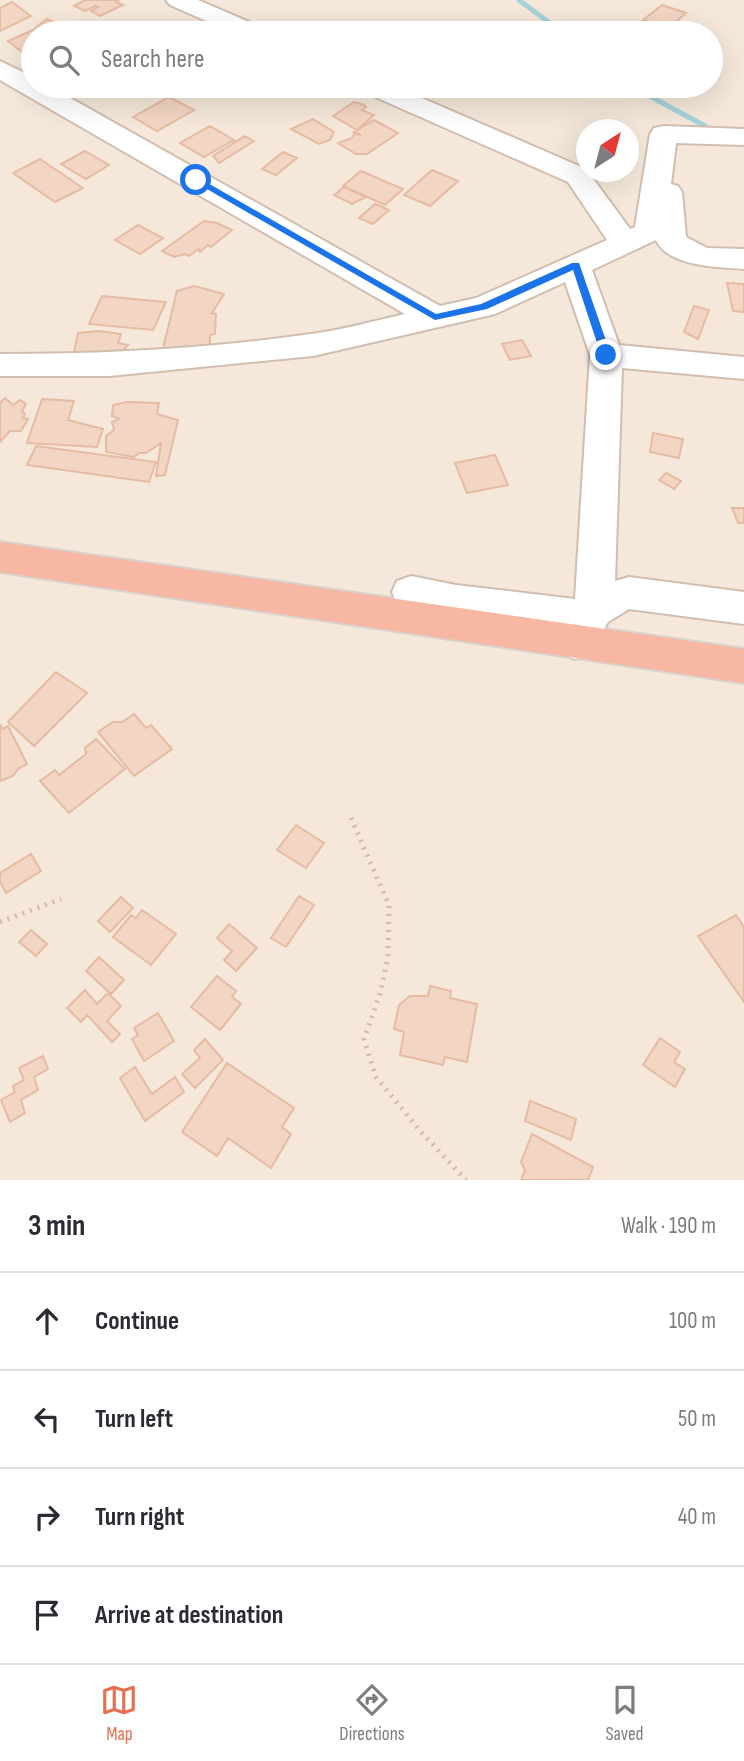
<!DOCTYPE html>
<html lang="en">
<head>
<meta charset="utf-8">
<style>
	:root { --surface:#fff; --page:#f7f7f7; --text:#2b2b33; --muted:#7c7c81; --line:#e1e1e2; --accent:#e76f51 }
	body { margin:0; font-family:"Sofia Sans Condensed",sans-serif; background:var(--page); color:var(--text) }
	.compass { position:absolute; left:576px; top:119px; width:63px; height:63px; border-radius:50%; background:var(--surface); box-shadow:0 7px 28px #0002; rotate:36deg }
	.stop { position:absolute; width:21px; height:21px; margin:-16px; border:5px solid #1a73e8; border-radius:50%; background:#fff }
	.stop.end { background:#1a73e8; border-color:#fff; box-shadow:0 2px 7px #0008 }
	.list { margin:0; padding:0; list-style:none }
	h2 { display:flex; justify-content:space-between; align-items:center; height:91px; margin:0; padding:0 28px; font-size:30px }
	h2 small { font-size:23px; font-weight:400; color:var(--muted) }
	.list li { display:grid; grid-template-columns:46px 1fr auto; gap:21px; align-items:center; box-sizing:border-box; height:98px; padding:0 28px; border-top:2px solid var(--line) }
	.list b { display:block; font-size:26px; white-space:nowrap }
	.list em { font-size:23px; font-style:normal; color:var(--muted) }
	.icon { flex:none; width:38px; height:38px; fill:none; stroke:currentColor; stroke-width:2; stroke-linecap:round; stroke-linejoin:round }
	.map { position:relative; flex:none; width:744px; height:1180px; overflow:hidden }
	.search { position:absolute; background:var(--surface); box-shadow:0 7px 28px #0002; left:21px; right:21px; top:21px; height:77px; display:flex; align-items:center; gap:18px; box-sizing:border-box; padding:0 24px; border-radius:38px; color:var(--muted); font-size:26px }
	.sheet { height:483px; background:var(--surface) }
	nav { display:flex; justify-content:space-around; align-items:center; box-sizing:border-box; height:98px; border-top:2px solid var(--line); background:var(--surface); font-size:19px; color:var(--muted) }
	nav a { display:grid; justify-items:center; gap:4px }
	nav .on { color:var(--accent) }
	.map>svg:first-child { display:block }
</style>
</head>
<body>
<div class="map">
<svg width="744" height="1180" viewBox="0 0 744 1180">
	<rect width="100%" height="100%" fill="#fdf6ec"/>
	<path fill="#f5e8da" fill-rule="evenodd" d="M0,0H744V1180H0ZM33,33H711V86H33ZM586,130H628V172H586Z"/>
	<g fill="none" stroke-linecap="round" stroke-linejoin="round">
		<path stroke="#a5d3da" stroke-width="5" d="M519,0L563,33
			M631,86L716,132"/>
	</g>
	<path fill="#f3d5c3" stroke="#e6bba3" stroke-width="2" d="M85,0H119L116,2L123,5L100,16L91,11L98,7L95,6L85,11L74,6Z
		M12,2L31,16L0,31V8Z
		M662,5L686,13L668,29L643,20Z
		M47,19L67,28L58,33H33L32,53H23L8,41L33,30Z
		M169,97L194,110L157,131L133,117Z
		M354,102L364,105L366,107L362,110L374,115L357,130L333,116Z
		M313,119L334,132L330,140L319,144L291,129Z
		M374,120L398,133L367,154H356L338,143L352,138L354,134L361,135L354,132Z
		M210,126L234,140L204,157L180,143Z
		M245,136L254,141L219,163L213,156Z
		M85,151L109,165L86,179L61,164Z
		M283,152L297,158L276,175L262,169Z
		M40,159L83,188L55,202L13,173Z
		M432,170L458,181L430,206L404,195Z
		M361,171L403,189L385,205L343,186Z
		M344,187L366,197L352,204L334,195Z
		M375,204L389,210L373,224L359,218Z
		M204,221L217,223L232,230L211,247L208,245L200,252L199,249L189,256L185,254L174,257L162,251Z
		M138,225L163,238L140,254L115,240Z
		M727,283L744,284V312L733,311Z
		M194,286L224,294L212,313L216,314L215,334L210,335V357L166,355L163,348L177,291Z
		M102,296L166,302L153,330L89,324Z
		M694,306L709,310L698,339L684,332Z
		M99,331L121,334L118,343L128,345L118,355L73,357L78,333Z
		M522,340L531,356L510,360L502,344Z
		M5,398L13,405L20,400L26,404L22,411L25,414L23,418L28,419L21,431H10L0,442V403Z
		M42,399L74,401L68,420L103,429L97,447L27,443Z
		M127,402L159,403L157,414L178,420L165,475L156,476L161,443L146,453H139L134,457L106,452V436L114,430L112,422L119,419L112,416L113,405Z
		M653,433L683,439L679,458L650,452Z
		M36,446L156,462L149,482L27,465Z
		M495,455L508,485L467,493L455,463Z
		M666,473L681,481L674,489L659,480Z
		M732,508H744V523H738Z
		M56,672L87,693L34,746L8,722Z
		M134,714L146,728L151,725L172,749L134,776L98,732L113,722H122Z
		M0,725L3,729L8,726L27,764L18,769L13,776L0,781Z
		M96,739L125,769L69,813L40,781L55,770L59,775L86,754L85,748Z
		M296,825L324,843L306,868L277,850Z
		M31,854L41,871L6,893L0,882V873Z
		M299,896L314,905L286,947L271,938Z
		M121,897L133,908L110,932L98,921Z
		M142,910L176,934L151,965L113,937L131,915L136,918Z
		M736,915L744,927V1002L698,936Z
		M229,924L257,948L236,971L224,960L232,951L217,938Z
		M31,930L47,944L36,956L19,942Z
		M99,957L124,980L111,994L86,971Z
		M217,976L236,991L232,997L241,1004L220,1030L191,1007Z
		M430,986L451,991L450,998L477,1004L467,1062L445,1057L443,1065L400,1055L404,1032L394,1029L399,1005L410,996H428Z
		M85,990L97,1004L108,993L121,1006L107,1021L120,1034L112,1042L87,1015L81,1022L67,1008Z
		M158,1013L174,1041L144,1061L132,1039L138,1035L134,1028Z
		M660,1038L680,1052L674,1062L685,1069L675,1087L643,1065Z
		M205,1039L223,1060L195,1088L182,1074L200,1058L194,1050Z
		M43,1056L48,1069L34,1077L38,1090L21,1100L25,1113L10,1122L1,1100L15,1092L13,1086L24,1080L19,1068Z
		M227,1063L294,1108L282,1127L291,1134L271,1168L228,1138L217,1156L182,1132Z
		M135,1067L152,1094L175,1077L184,1092L145,1121L120,1078Z
		M530,1101L576,1119L571,1140L525,1121Z
		M532,1134L593,1167L588,1180H521L525,1170L521,1162Z"/>
	<g fill="none" stroke-linecap="round" stroke-linejoin="round">
		<g stroke="#d1beb0" stroke-width="4">
			<path id="minor" d="M166,0H198L263,28L266,33H234L170,5Z
				M0,61L33,77V86H49L440,306L476,298L607,240L568,182L364,92L360,86H394L586,169L630,229L635,227L650,134L654,128L664,126L744,129V145L676,143L671,184L678,186L682,192L686,237L707,248L744,249V269C719,267 668,267 656,240L592,270L619,345L744,357V379L622,368L615,581L629,577L744,592V624L629,609L608,622L589,654L575,659L561,654L555,642L561,630L456,617L397,603L392,592L397,581L411,576L456,585L575,599L590,355L565,282L495,314L313,356L109,376H0V354C104,354 207,349 311,334C342,330 374,321 405,314L0,80Z"/>
		</g>
		<g stroke="#dad1cd" stroke-width="4">
			<path id="highway" d="M0,542L744,649V683L0,572Z"/>
		</g>
		<path stroke="#d9b8a5" stroke-width="5" stroke-dasharray="2 6" stroke-linecap="butt" d="M351,818L389,905L388,956L381,991L364,1039L376,1077L421,1132L466,1180
			M0,922L61,899"/>
		<use href="#minor" fill="#fff" fill-rule="evenodd"/>
		<use href="#highway" fill="#f7b7a3" fill-rule="evenodd"/>
	</g>
	<path fill="#1a73e8" d="M193,178H199L436,314L481,304L572,263H579L611,355L606,359L601,355L573,270L487,309L435,320L193,181Z"/>
</svg>
<svg class="compass" viewBox="-18 -18 36 36"><path d="M0-13l5 13h-10z" fill="#e53935"/><path d="M0 13l5-13h-10z" fill="#7c7c81"/></svg>
<div class="stop" style="left:196px;top:180px"></div>
<div class="stop end" style="left:606px;top:355px"></div>
<div class="search"><svg class="icon" aria-label="search" viewBox="0 0 24 24"><circle cx="10" cy="10" r="6"/><path d="M15 15l6 6"/></svg>Search here</div>
</div>
<section class="sheet">
<h2>3 min<small>Walk · 190 m</small></h2>
<ul class="list">
<li><svg class="icon" aria-label="ahead" viewBox="0 0 24 24"><path d="M12 20V5M6 11l6-6 6 6"/></svg><div><b>Continue</b></div><em>100 m</em></li>
<li><svg class="icon" aria-label="left" viewBox="0 0 24 24"><path d="M17 20v-9H6M10 6l-5 5 5 5"/></svg><div><b>Turn left</b></div><em>50 m</em></li>
<li><svg class="icon" aria-label="right" viewBox="0 0 24 24"><path d="M7 20v-9h11M14 6l5 5-5 5"/></svg><div><b>Turn right</b></div><em>40 m</em></li>
<li><svg class="icon" aria-label="arrive" viewBox="0 0 24 24"><path d="M6 21V4h12l-3 4 3 4H6"/></svg><div><b>Arrive at destination</b></div></li>
</ul>
</section>
<nav>
<a class="on"><svg class="icon" aria-label="map" viewBox="0 0 24 24"><path d="M3 6l6-2 6 2 6-2v14l-6 2-6-2-6 2zM9 4v14M15 6v14"/></svg>Map</a>
<a><svg class="icon" aria-label="directions" viewBox="0 0 24 24"><path d="M12 3l9 9-9 9-9-9zM9 14v-3h6M13 9l2 2-2 2"/></svg>Directions</a>
<a><svg class="icon" aria-label="saved" viewBox="0 0 24 24"><path d="M7 4h10v16l-5-4-5 4z"/></svg>Saved</a>
</nav>
</body>
</html>
